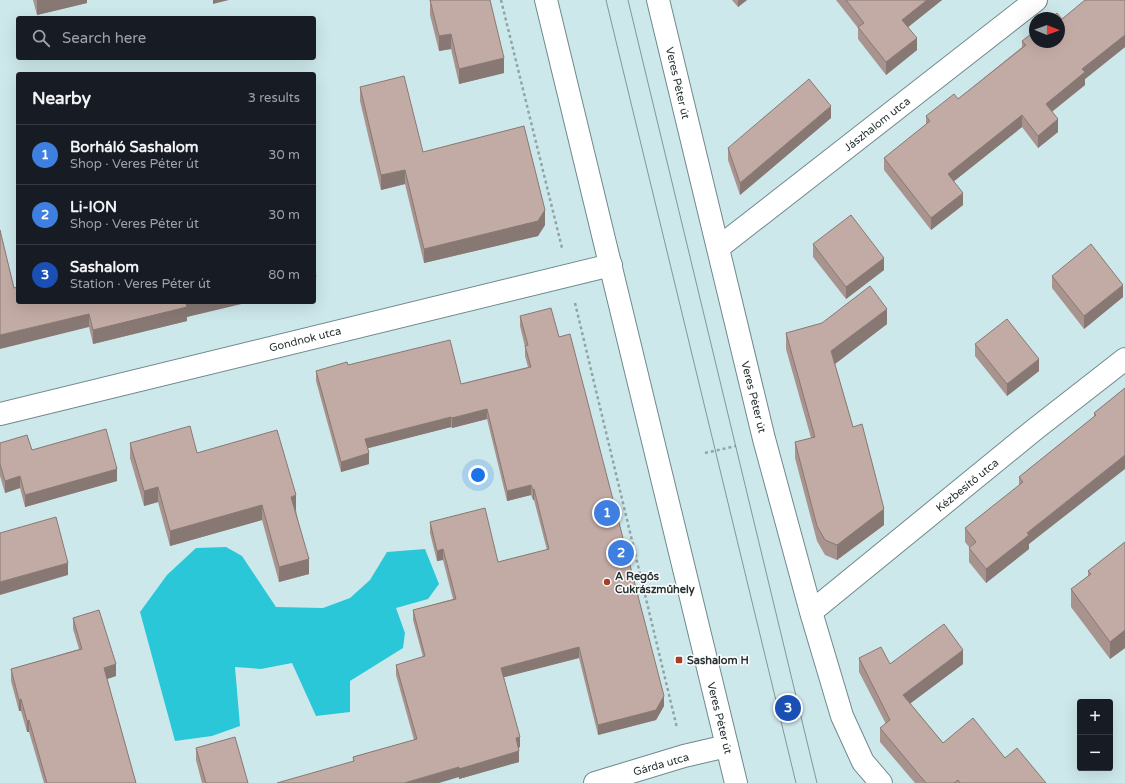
<!DOCTYPE html>
<html lang="en">
<head>
<meta charset="utf-8">
<style>
	:root { --surface:#171b24; --page:#242831; --text:#f1f3f6; --muted:#9ea1a6; --line:#363941; --accent:#db2777 }
	body { margin:0; font-family:"Varela Round",sans-serif; background:var(--page); color:var(--text) }
	.controls { position:absolute; right:12px; bottom:12px; display:grid; overflow:hidden; border-radius:4px; box-shadow:0 4px 16px #0002 }
	.controls button { width:36px; height:36px; display:grid; place-items:center; padding:0; border:0; border-bottom:1px solid var(--line); background:var(--surface); color:var(--text); font:20px sans-serif }
	.compass { position:absolute; left:1029px; top:12px; width:36px; height:36px; border-radius:50%; background:var(--surface); box-shadow:0 4px 16px #0002; rotate:91deg }
	.you { position:absolute; left:478px; top:475px; width:14px; height:14px; margin:-10px; border:3px solid #fff; border-radius:50%; background:#1a73e8; box-shadow:0 0 0 6px #1a73e833 }
	.badge { display:grid; place-items:center; width:26px; height:26px; border-radius:50%; background:var(--accent); color:#fff; font-size:13px; font-weight:700 }
	.pin { position:absolute; translate:-50% -50%; border:2px solid #fff; box-shadow:0 1px 4px #0006 }
	.list { margin:0; padding:0; list-style:none }
	h2 { display:flex; justify-content:space-between; align-items:center; height:52px; margin:0; padding:0 16px; font-size:17px }
	h2 small { font-size:13px; font-weight:400; color:var(--muted) }
	.list li { display:grid; grid-template-columns:26px 1fr auto; gap:12px; align-items:center; box-sizing:border-box; height:60px; padding:0 16px; border-top:1px solid var(--line) }
	.list b { display:block; font-size:15px; white-space:nowrap }
	.list p { margin:0; font-size:13px; white-space:nowrap; color:var(--muted) }
	.list em { font-size:13px; font-style:normal; color:var(--muted) }
	.icon { flex:none; width:22px; height:22px; fill:none; stroke:currentColor; stroke-width:2; stroke-linecap:round; stroke-linejoin:round }
	.map { position:relative; flex:none; width:1125px; height:783px; overflow:hidden }
	.search { position:absolute; background:var(--surface); box-shadow:0 4px 16px #0002; left:16px; top:16px; width:300px; height:44px; display:flex; align-items:center; gap:10px; box-sizing:border-box; padding:0 14px; border-radius:4px; color:var(--muted); font-size:15px }
	.panel { position:absolute; background:var(--surface); box-shadow:0 4px 16px #0002; left:16px; top:72px; width:300px; height:232px; border-radius:4px }
	.map>svg:first-child { display:block }
</style>
</head>
<body>
<div class="map">
<svg width="1125" height="783" viewBox="0 0 1125 783">
	<rect width="100%" height="100%" fill="#cde8eb"/>
	<path fill="#2ac7d8" d="M226,547L242,556L276,607L323,608L350,598L370,580L387,552L425,549L439,584L428,599L396,608L405,633L403,648L350,681V712L316,716L292,663L261,669L235,667L240,726L212,736L175,741L140,612L167,575L196,548Z"/>
	<g fill="none" stroke-linecap="round" stroke-linejoin="round">
		<g stroke="#70898c" stroke-width="24">
			<path id="street" d="M658,0L764,439L811,612L842,716L863,762L881,783
				M718,248L1036,0
				M0,414L611,265
				M811,612L1034,430L1125,359
				M595,783L684,756L727,746"/>
		</g>
		<g stroke="#70898c" stroke-width="24">
			<path id="primary" d="M546,0L736,783"/>
		</g>
		<path stroke="#8fa4a6" stroke-width="2.5" stroke-dasharray="3 3" stroke-linecap="butt" d="M501,0L562,248
			M575,303L677,728
			M705,453L736,446"/>
		<use href="#street" stroke="#fff" stroke-width="22"/>
		<use href="#primary" stroke="#fff" stroke-width="22"/>
		<path stroke="#829698" stroke-width="1" d="M606,0L796,783
			M628,0L817,783"/>
	</g>
	<path fill="#a8938e" d="M33,0H87V3L37,15Z
		M430,0L504,73L459,84L451,49L439,51L430,15Z
		M732,0H747L738,7Z
		M836,0H942L908,27L917,50L886,75L858,39V28Z
		M1125,0V47L1085,79V85L1052,112L1058,132L1038,148L1022,127L954,181L963,205L931,230L884,170V158L926,125V116L958,99L1022,47V41L1062,19Z
		M360,87L423,152L545,225L538,236L424,263L405,184L381,190L360,101Z
		M831,118L740,195L728,160V148Z
		M813,244L884,270L846,299L813,257Z
		M1052,276L1123,297L1084,329L1052,288Z
		M14,288L187,317V321L93,344L89,327Z
		M520,316L559,337L664,706L656,720L598,735L579,658L504,677L520,747L518,748L519,762L459,779V777L353,761V757L414,740L396,675V665L423,657L413,620V610L453,599L443,560L437,561L430,533V522L498,562L547,550L534,500H533L531,495L507,501L487,419L452,428L451,427L368,448L369,464L341,472L316,381V371L348,365L461,384L528,367L525,356V347L520,326Z
		M887,324L835,364L853,427L884,525L837,560L825,555L817,541L795,458V442L811,438L786,349V333Z
		M975,344L1039,371L1007,396L975,356Z
		M1125,388L1029,544V549L986,583L969,562V547L965,542V528L1019,486V477L1094,417V413Z
		M0,443L32,450L117,481L25,507L20,488L5,493L0,476Z
		M130,443L197,453L296,510L309,574L279,582L262,520L170,546L158,502L144,506L130,458Z
		M1125,542V648L1110,659L1071,607V589L1088,576V571Z
		M73,618L116,676L107,679L136,783H44L29,732H27L21,711H19L11,681V669L79,649L73,629Z
		M859,658L890,664H963L910,703L943,743L1005,758L1046,783H915L880,742V728L886,724L859,672Z
		M196,748L248,783H202L196,760Z"/>
	<path fill="#887874" d="M37,0H87V3L37,15Z
		M213,0H229L213,4Z
		M739,0H747L738,7V1Z
		M927,0H942L902,32V20Z
		M451,34V49L439,51V36Z
		M1125,35V47L1085,79V85L1046,116V104L1082,69Z
		M917,38V50L886,75V62Z
		M504,58V73L459,84V69Z
		M831,106V118L740,195V183Z
		M1022,115V127L948,186V174Z
		M1058,119V132L1038,148V136Z
		M405,170V184L381,190V175Z
		M963,193V205L931,230V218Z
		M545,210V225L538,236L424,263V249Z
		M884,258V270L846,299V287Z
		M316,277V290L314,291V278Z
		M1123,285V297L1084,329V316Z
		M194,302H250L187,317V321L93,344V330Z
		M887,309V324L831,367V351Z
		M89,314V327L0,349V335Z
		M1039,359V371L1007,396V384Z
		M487,409V419L452,428V418Z
		M451,417V427L365,449V439Z
		M369,453V464L341,472V462Z
		M1125,455V469L1029,544V549L986,583V569L1027,533Z
		M117,469V481L25,507V495Z
		M20,476V488L5,493V481Z
		M531,485V495L507,501V491Z
		M158,487V502L144,506V491Z
		M534,489V500H533V490Z
		M296,495V510L291,511V497Z
		M262,505V520L170,546V531Z
		M884,509V525L837,560V545Z
		M443,549V560L437,561V551Z
		M309,559V574L279,582V567Z
		M68,563V575L0,595V582Z
		M1125,630V648L1110,659V642Z
		M579,647V658L501,678V668Z
		M963,650V664L903,709V695Z
		M116,664V676L104,680V668Z
		M664,696V706L656,720L598,735V725Z
		M21,699V711H19V700Z
		M29,720V732H27V721Z
		M520,737V747L516,749V738Z
		M519,751V762L459,779V769Z
		M459,767V777L439,783H404Z"/>
	<path fill="#c3aba5" stroke="#887874" d="M430,0H490L504,58L459,69L451,34L439,36Z
		M846,0H927L902,20L917,38L886,62L858,27L864,23Z
		M1085,0H1125V35L1082,69L1085,72L1046,104L1058,119L1038,136L1022,115L948,174L963,193L931,218L884,158L930,121L926,116L954,94L958,99L1026,45L1022,41L1035,31V42H1059V18H1051L1057,13L1062,19Z
		M404,76L423,152L524,126L545,210L538,221L424,249L405,170L381,175L360,87Z
		M809,79L831,106L740,183L728,148Z
		M851,215L884,258L846,287L813,244Z
		M0,230L14,288L18,287V302H194L186,304L187,307L93,330L89,314L0,335Z
		M1091,244L1123,285L1084,316L1052,276Z
		M314,270L316,277L314,278Z
		M870,286L887,309L831,351L853,427L862,424L884,509L837,545L825,540L817,526L795,442L815,437L786,333L822,323Z
		M551,308L559,337L570,334L664,696L656,710L598,725L579,647L501,668L520,737L516,738L519,751L459,769V767L404,783H277L354,761L353,757L417,739L396,665L425,656L413,610L456,599L443,549L437,551L430,522L485,508L498,562L549,549L534,489L533,490L531,485L507,491L487,409L452,418L451,417L365,439L369,453L341,462L316,371L347,362L348,365L450,340L461,384L531,367L525,346L528,345L520,316Z
		M1007,319L1039,359L1007,384L975,344Z
		M1125,388V455L1027,533L1029,535L986,569L969,548L976,542L965,528L1023,482L1019,477L1096,415L1094,413Z
		M190,426L197,453L277,430L296,495L291,497L309,559L279,567L262,505L170,531L158,487L144,491L130,443Z
		M106,429L117,469L25,495L20,476L5,481L0,464V443L27,435L32,450Z
		M56,517L68,563L0,582V533Z
		M1125,542V630L1110,642L1071,589L1091,574L1088,571Z
		M99,610L116,664L104,668L136,783H47L29,720L27,721L21,699L19,700L11,669L82,649L73,618Z
		M944,624L963,650L903,695L943,743L973,718L1005,758L1017,748L1046,783H960L958,780L954,783H926L880,728L890,720L859,658L881,647L890,664Z
		M235,737L248,783H206L196,748Z"/>
	<g fill="#a73e24" stroke="#fff" stroke-width="1.5">
		<circle cx="607" cy="582" r="4"/>
		<rect x="675" y="656" width="8" height="8" rx="2"/>
	</g>
	<g text-anchor="middle" stroke-width="3" stroke-linejoin="round" paint-order="stroke">
		<g font-size="11" fill="#283233" stroke="#fff">
			<text transform="translate(678 83) rotate(77)" y="4">Veres Péter út</text>
			<text transform="translate(877 124) rotate(-38)" y="4">Jászhalom utca</text>
			<text transform="translate(305 339) rotate(-14)" y="4">Gondnok utca</text>
			<text transform="translate(754 397) rotate(76)" y="4">Veres Péter út</text>
			<text transform="translate(967 485) rotate(-39)" y="4">Kézbesítő utca</text>
			<text transform="translate(720 718) rotate(76)" y="4">Veres Péter út</text>
			<text transform="translate(661 764) rotate(-16)" y="4">Gárda utca</text>
		</g>
		<g font-size="11" font-weight="bold" fill="#283233" stroke="#fff" text-anchor="start">
			<text x="615" y="580">A Regős<tspan x="615" dy="13">Cukrászműhely</tspan></text>
			<text x="687" y="664">Sashalom H</text>
		</g>
	</g>
</svg>
<div class="controls">
<button>+</button>
<button>−</button>
</div>
<svg class="compass" viewBox="-18 -18 36 36"><path d="M0-13l5 13h-10z" fill="#e53935"/><path d="M0 13l5-13h-10z" fill="#9ea1a6"/></svg>
<div class="you"></div>
<div class="pin badge" style="left:607px;top:513px;background:#3f7fe0">1</div>
<div class="pin badge" style="left:621px;top:553px;background:#3f7fe0">2</div>
<div class="pin badge" style="left:788px;top:708px;background:#1a4fb4">3</div>
<div class="search"><svg class="icon" aria-label="search" viewBox="0 0 24 24"><circle cx="10" cy="10" r="6"/><path d="M15 15l6 6"/></svg>Search here</div>
<section class="panel">
<h2>Nearby<small>3 results</small></h2>
<ul class="list">
<li><span class="badge" style="background:#3f7fe0">1</span><div><b>Borháló Sashalom</b><p>Shop · Veres Péter út</p></div><em>30 m</em></li>
<li><span class="badge" style="background:#3f7fe0">2</span><div><b>Li-ION</b><p>Shop · Veres Péter út</p></div><em>30 m</em></li>
<li><span class="badge" style="background:#1a4fb4">3</span><div><b>Sashalom</b><p>Station · Veres Péter út</p></div><em>80 m</em></li>
</ul>
</section>
</div>
</body>
</html>
